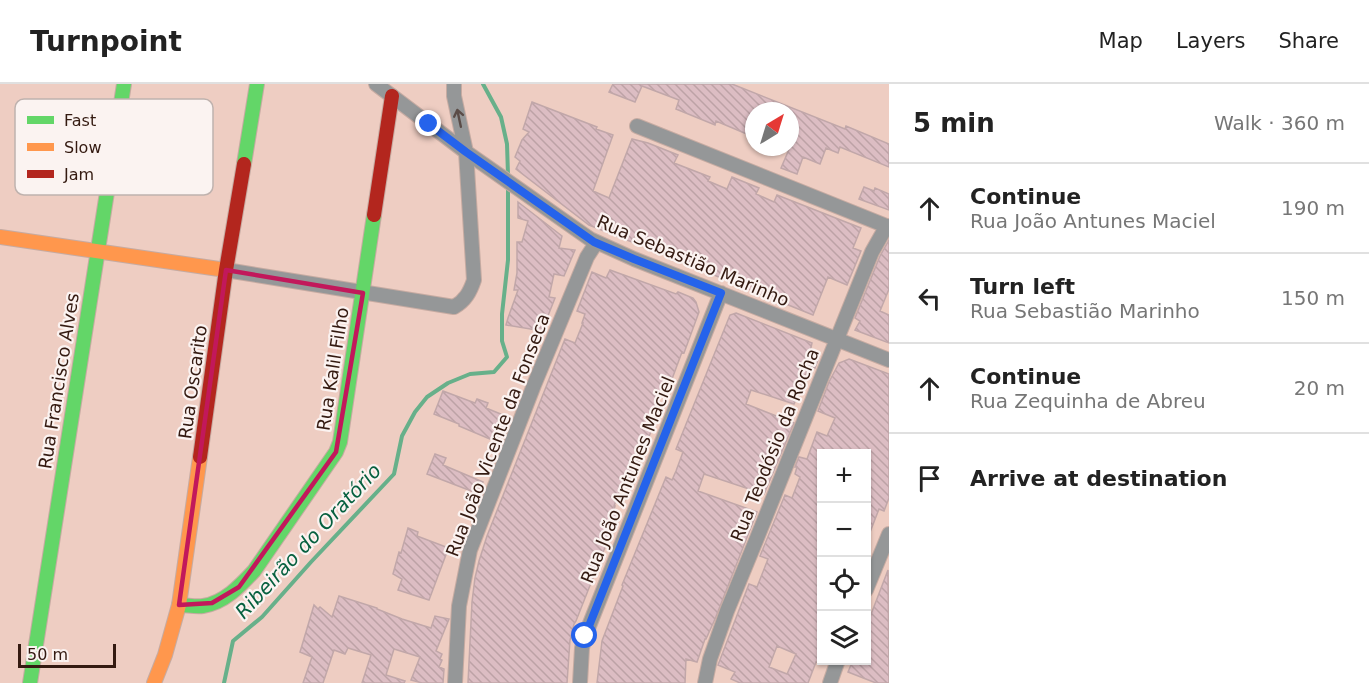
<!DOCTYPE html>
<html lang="en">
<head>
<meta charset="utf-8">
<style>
	:root { --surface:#fff; --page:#f6f6f6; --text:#222; --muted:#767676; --line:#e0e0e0 }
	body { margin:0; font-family:"DejaVu Sans",sans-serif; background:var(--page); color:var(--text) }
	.controls { position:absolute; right:18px; bottom:18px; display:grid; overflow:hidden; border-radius:0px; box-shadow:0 2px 4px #0004 }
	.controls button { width:54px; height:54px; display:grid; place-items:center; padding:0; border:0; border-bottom:2px solid var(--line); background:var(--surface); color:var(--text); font:30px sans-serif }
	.compass { position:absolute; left:745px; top:18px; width:54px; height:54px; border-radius:50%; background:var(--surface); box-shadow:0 2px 4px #0004; rotate:38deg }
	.scale { position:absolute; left:18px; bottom:15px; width:98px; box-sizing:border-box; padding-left:6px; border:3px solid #341a11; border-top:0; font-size:16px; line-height:21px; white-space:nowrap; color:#341a11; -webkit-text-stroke:4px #fbf3f1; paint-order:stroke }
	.stop { position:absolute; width:18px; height:18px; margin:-14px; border:4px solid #2563eb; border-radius:50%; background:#fff }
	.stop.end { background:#2563eb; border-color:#fff; box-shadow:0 2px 6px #0008 }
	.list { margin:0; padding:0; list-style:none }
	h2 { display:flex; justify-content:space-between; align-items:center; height:78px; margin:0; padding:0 24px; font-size:26px }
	h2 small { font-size:20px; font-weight:400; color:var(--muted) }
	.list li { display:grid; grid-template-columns:39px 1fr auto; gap:18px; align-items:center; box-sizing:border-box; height:90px; padding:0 24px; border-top:2px solid var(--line) }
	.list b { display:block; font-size:22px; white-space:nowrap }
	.list p { margin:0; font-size:20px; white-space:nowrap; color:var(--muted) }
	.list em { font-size:20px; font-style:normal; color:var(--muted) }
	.icon { flex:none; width:33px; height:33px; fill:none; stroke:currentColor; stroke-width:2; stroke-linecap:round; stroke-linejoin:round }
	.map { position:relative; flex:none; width:889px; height:599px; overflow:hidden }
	header { display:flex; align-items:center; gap:36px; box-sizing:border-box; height:84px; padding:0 30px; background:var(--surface); border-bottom:2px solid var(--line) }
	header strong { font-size:28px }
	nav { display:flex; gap:33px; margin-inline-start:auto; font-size:21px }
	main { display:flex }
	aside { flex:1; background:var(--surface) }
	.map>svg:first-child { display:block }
</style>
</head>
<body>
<header>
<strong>Turnpoint</strong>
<nav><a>Map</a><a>Layers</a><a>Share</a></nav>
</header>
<main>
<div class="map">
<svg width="889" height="599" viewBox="0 0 889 599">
	<defs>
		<pattern id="building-back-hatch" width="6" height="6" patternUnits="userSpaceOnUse" patternTransform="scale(1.5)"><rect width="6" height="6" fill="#dcbdc3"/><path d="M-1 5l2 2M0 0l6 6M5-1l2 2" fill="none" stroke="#bda2a6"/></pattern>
	</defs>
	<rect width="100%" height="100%" fill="#eecdc2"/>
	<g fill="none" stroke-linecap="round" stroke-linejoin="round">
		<path stroke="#67b08a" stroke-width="4" d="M483,0L501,33L507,60L508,91
			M224,599L233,557L262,533L311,478L394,390L402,352L415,328L427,313L448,299L470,290L494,288L507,273L502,257V230L508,176V102"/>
	</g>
	<path fill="url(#building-back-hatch)" stroke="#c1a7a9" stroke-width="1.5" fill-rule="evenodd" d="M613,0H732L845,45L846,42L889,60V83L840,63L838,69L826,64L820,80L803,73L797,90L781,84L790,63V27H754V53L716,37L715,41L676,25L679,16L642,2L635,18L609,8Z
		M532,18L597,43L596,45L613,51L593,107L609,114L632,55L648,59L678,71L674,79L710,93L708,97L727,105L732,93L759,104L756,110L774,118L777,111L861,144L853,164L861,167L847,201L828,193L813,231L786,220L787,218L768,211V213L660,169L662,163L653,159L635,152L632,158L589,141L516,85L520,77L515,73L522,56L529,48L523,45Z
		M864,103L874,107L875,104L889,110V126L859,115Z
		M518,118L562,152L559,164L575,166L564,192L554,190L549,213L555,214L542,247L506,241L508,234L518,206H514L517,189V158H522L528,137L518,134Z
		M889,156V205L880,227L889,231V259L855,246L860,237L855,234L880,172Z
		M610,186L676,210L678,208L693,214L696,218L699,228L684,269L682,268L672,295L666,293L659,312L652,330L657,332L629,404L622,401L614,422H615L614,426L619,428L576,537L574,540L570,556L567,599H468L472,518L475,494L479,477L487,452L565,255L575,259L583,239H582L585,230L577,227L592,188L606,194Z
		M736,229L812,259L810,268L819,273L815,284L809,282L794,320L751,306L746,320L794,339L764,410L704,390L698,407L757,428L715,535L706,555H705L697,578L686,575L685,599H597L602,557L623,502L622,501L666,393L672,396L676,387L683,368L676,365L730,231Z
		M849,275L889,290V414L884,427L879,425L867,456V369H822V580L816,578L808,599H740L731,595L735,588L718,581L749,500L757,503L768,475L760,472L785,411L792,414L800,393L795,390L797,383H795L799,373L807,375L817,348L827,352L835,334L818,327L829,298L839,279ZM777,562L796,570L787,590L769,583Z
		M443,307L475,319L477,315L488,319L486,324L508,333L497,358L459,342V340L434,330Z
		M435,370L446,374L443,381L483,398L479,410L427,390Z
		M408,444L418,448L417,452L446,463L445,468H447L429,516L398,506L402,495L393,490L399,468L401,469Z
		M888,486L889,599H876L848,588L853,576H867V541Z
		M339,512L377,524V525L402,535L431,544L435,532L449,535L436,567L442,570L440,575L442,576L439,583L444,585L443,599H422L411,596L420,573L394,565L386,591L405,597L404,599H362L371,571L348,564L345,570L334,566L323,599H303L312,573L300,568L314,521L318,525L320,523L332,533Z"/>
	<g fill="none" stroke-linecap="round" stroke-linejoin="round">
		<g stroke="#c6aba2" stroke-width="16">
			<path id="street" d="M376,0L466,68L590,155L634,175L889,276
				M637,42L889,143
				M226,186L454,223C465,217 470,208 474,196L466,68L454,12V0
				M866,506L889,450
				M455,599L459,522L470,466L534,301L587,173L596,159
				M580,599L582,564L585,552L721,209
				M705,599L710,575L727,527L757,454L872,168L885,145L889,142
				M830,599L838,576"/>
		</g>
		<g stroke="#c6aba2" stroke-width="16">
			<path id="fast" d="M244,80L257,0
				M179,521C187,521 195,523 203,522C224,519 240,502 254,487L336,368L340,358L374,131
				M30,599L124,0"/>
		</g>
		<g stroke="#c6aba2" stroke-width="16">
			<path id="slow" d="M0,153L226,186
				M154,599L165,571L179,521L200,373"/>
		</g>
		<g stroke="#c6aba2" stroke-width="16">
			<path id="jam" d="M374,131L392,12
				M200,373L226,186L244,80"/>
		</g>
		<use href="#street" stroke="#959798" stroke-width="14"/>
		<use href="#fast" stroke="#63d668" stroke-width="14"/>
		<use href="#slow" stroke="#ff974d" stroke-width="14"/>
		<use href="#jam" stroke="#b3261e" stroke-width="14"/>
	</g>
	<defs><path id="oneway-shaft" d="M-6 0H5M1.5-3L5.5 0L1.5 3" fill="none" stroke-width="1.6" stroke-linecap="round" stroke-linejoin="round" transform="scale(1.5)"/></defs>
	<use stroke="#5b4c47" href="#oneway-shaft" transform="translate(459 34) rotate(-102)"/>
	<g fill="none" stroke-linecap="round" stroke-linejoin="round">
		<path stroke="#2563eb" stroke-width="8" d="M429,40L466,68L594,158L634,175L721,209L585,552"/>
	</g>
	<path fill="none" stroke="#c2185b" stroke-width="4.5" stroke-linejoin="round" d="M226,186L363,209L336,368L239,503L212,519L179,521Z"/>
	<g text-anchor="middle" stroke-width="4.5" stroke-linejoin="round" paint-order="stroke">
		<g font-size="18" fill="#341a11" stroke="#fbf3f1">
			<text transform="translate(693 177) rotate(23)" y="6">Rua Sebastião Marinho</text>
			<text transform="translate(333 285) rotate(-81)" y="6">Rua Kalil Filho</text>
			<text transform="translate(59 297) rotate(-81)" y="6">Rua Francisco Alves</text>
			<text transform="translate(193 298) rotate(-82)" y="6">Rua Oscarito</text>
			<text transform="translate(498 351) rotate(-69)" y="6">Rua João Vicente da Fonseca</text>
			<text transform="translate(775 361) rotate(-68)" y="6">Rua Teodósio da Rocha</text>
			<text transform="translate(628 396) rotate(-68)" y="6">Rua João Antunes Maciel</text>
		</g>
		<g font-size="20" font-style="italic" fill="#06603f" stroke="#fbf3f1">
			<text transform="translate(308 457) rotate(-47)" y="7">Ribeirão do Oratório</text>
		</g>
	</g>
	<rect x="15" y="15" width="198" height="96" rx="9" fill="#fbf3f1" stroke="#bfb2ae" stroke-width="1.5"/>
	<rect x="27" y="32" width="27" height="8" fill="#63d668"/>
	<rect x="27" y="59" width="27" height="8" fill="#ff974d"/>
	<rect x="27" y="86" width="27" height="8" fill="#b3261e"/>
	<g font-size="16" fill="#341a11">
		<text x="64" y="42">Fast</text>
		<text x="64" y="69">Slow</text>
		<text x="64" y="96">Jam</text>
	</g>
</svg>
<div class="controls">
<button>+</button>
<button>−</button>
<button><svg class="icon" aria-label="locate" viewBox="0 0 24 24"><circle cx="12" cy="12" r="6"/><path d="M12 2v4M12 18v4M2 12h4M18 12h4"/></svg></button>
<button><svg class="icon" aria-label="layers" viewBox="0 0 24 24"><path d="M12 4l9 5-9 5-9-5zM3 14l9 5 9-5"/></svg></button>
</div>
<svg class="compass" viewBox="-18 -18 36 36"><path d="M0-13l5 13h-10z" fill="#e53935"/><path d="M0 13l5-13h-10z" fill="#767676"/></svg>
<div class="scale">50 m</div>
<div class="stop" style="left:585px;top:552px"></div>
<div class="stop end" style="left:429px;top:40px"></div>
</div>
<aside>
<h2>5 min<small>Walk · 360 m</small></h2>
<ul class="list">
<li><svg class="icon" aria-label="ahead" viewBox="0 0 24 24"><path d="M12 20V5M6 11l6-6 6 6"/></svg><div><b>Continue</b><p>Rua João Antunes Maciel</p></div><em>190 m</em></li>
<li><svg class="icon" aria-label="left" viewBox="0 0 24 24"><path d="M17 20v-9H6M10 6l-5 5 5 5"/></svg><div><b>Turn left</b><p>Rua Sebastião Marinho</p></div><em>150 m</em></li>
<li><svg class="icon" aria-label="ahead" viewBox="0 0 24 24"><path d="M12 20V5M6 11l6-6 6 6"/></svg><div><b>Continue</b><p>Rua Zequinha de Abreu</p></div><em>20 m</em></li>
<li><svg class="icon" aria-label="arrive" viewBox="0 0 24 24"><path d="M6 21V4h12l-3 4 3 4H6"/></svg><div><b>Arrive at destination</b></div></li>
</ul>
</aside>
</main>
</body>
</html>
